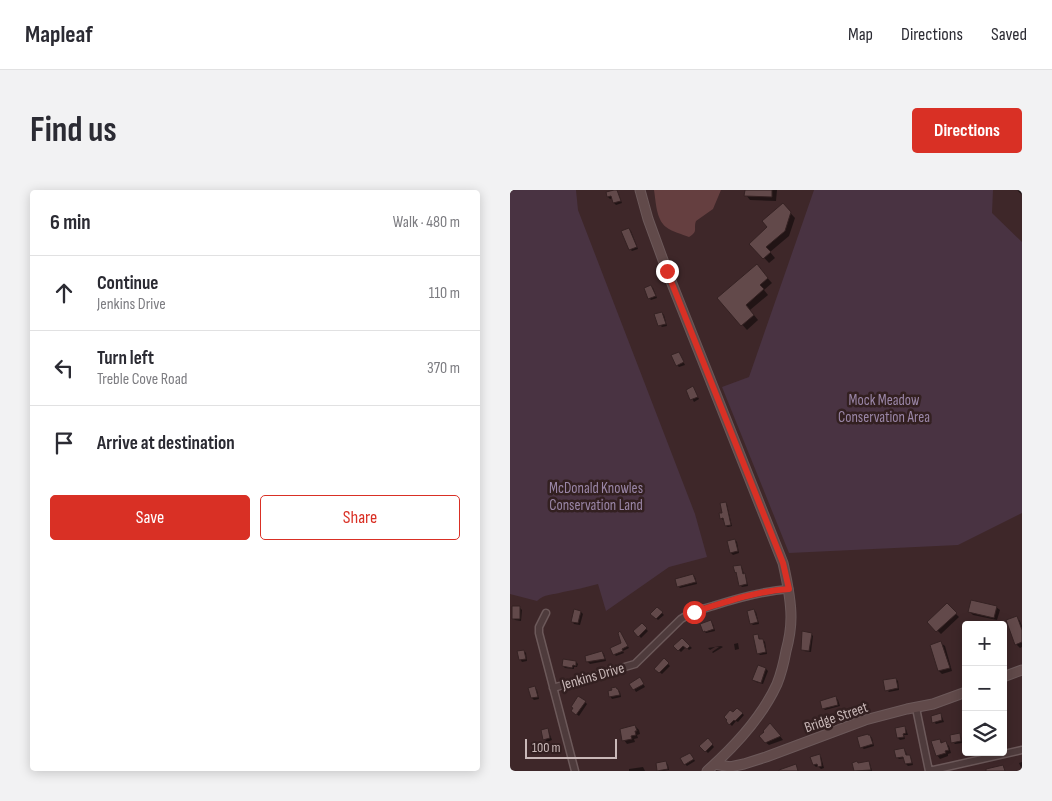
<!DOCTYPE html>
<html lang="en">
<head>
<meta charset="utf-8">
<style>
	:root { --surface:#fff; --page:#f2f2f3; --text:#2b2b33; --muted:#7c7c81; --line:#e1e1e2; --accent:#d93025 }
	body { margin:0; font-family:"Sofia Sans Condensed",sans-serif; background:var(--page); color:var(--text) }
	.controls { position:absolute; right:15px; bottom:15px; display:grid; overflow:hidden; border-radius:5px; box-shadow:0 2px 12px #0003 }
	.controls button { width:45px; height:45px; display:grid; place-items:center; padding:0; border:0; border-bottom:1px solid var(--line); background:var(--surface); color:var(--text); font:25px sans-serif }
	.scale { position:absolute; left:15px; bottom:12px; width:92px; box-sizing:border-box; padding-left:5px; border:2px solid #c9b8b8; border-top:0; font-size:14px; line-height:18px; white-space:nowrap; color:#c9b8b8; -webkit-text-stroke:4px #332021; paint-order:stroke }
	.stop { position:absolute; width:15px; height:15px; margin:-11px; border:4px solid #d93025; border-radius:50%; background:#fff }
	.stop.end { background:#d93025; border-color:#fff; box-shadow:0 1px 5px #0008 }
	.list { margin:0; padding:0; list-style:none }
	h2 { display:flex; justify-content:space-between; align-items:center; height:65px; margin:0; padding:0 20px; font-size:21px }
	h2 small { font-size:16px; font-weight:400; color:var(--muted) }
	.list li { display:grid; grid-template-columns:32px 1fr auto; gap:15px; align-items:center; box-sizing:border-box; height:75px; padding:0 20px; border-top:1px solid var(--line) }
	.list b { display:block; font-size:19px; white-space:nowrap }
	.list p { margin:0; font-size:16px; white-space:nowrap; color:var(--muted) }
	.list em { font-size:16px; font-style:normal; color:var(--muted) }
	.actions { display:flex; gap:10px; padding:15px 20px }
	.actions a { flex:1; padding:11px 0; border:1px solid var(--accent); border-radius:5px; text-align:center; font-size:18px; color:var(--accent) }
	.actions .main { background:var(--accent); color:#fff }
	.icon { flex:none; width:28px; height:28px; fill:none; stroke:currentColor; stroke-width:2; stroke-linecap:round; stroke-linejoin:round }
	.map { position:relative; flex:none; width:512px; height:581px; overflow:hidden; border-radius:5px }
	header { display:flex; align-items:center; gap:30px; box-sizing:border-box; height:70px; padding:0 25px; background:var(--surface); border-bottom:1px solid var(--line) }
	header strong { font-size:24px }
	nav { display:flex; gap:28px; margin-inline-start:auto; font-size:18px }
	.intro { display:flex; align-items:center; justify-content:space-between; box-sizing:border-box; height:120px; padding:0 30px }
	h1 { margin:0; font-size:35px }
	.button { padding:12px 22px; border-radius:5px; background:var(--accent); color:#fff; font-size:18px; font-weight:700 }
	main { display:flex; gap:30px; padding:0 30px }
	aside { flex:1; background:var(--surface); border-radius:5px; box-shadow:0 2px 12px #0003 }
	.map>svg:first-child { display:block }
</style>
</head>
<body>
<header>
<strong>Mapleaf</strong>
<nav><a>Map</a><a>Directions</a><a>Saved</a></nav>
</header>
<div class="intro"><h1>Find us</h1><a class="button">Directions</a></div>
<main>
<aside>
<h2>6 min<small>Walk · 480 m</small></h2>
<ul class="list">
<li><svg class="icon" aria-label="ahead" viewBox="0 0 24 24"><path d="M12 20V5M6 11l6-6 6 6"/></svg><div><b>Continue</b><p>Jenkins Drive</p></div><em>110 m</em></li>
<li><svg class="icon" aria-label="left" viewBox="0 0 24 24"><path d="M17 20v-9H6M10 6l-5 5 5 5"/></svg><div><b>Turn left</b><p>Treble Cove Road</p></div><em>370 m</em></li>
<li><svg class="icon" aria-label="arrive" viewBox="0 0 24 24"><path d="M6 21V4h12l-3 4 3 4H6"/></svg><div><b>Arrive at destination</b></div></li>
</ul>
<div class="actions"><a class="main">Save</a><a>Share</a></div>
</aside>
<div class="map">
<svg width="512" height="581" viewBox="0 0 512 581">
	<rect width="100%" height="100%" fill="#3e2729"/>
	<path fill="#493342" d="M0,0H66L68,20L185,324L197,367L159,377L96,421L88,394C76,397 65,400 53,402C43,405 34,404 27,411L0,404Z
		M304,0H483L482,23L512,52V323L448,355L279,363L212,197L239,187Z"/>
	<path fill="#653f40" d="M144,0H211L203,19L186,31C183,39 189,41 179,47C172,44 162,42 156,37C146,29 146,12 144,0Z"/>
	<path fill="#0007" d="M236,0H267L266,11L240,10L236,5Z
		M507,0H512V5Z
		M106,1L108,3L112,13L106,15L104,13L103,8L100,9L98,7Z
		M273,15L285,28L279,46L260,62L265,68L259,73L241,54L259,37Z
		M119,39L121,41L128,59L122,61L120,59Z
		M251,81L262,93L254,100L258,105L240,120L248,130L237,140L209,108Z
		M141,96L143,98L147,108L141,110L139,108Z
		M152,123L154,125L157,136L152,137L150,135Z
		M169,163L175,175L169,177L167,175Z
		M183,198L189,209L184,212L178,200Z
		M215,313L217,315L222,336L218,337L216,336L215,329L213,330L211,328L214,324Z
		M225,350L227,352L229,363L223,365L221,363Z
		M230,376L232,378L234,384L236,387L238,396L232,397L230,395L228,384L226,382Z
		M183,385L185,387L187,394L170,398L168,396Z
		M437,415L449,427L431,444L419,432Z
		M486,417L490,420L487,430L463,425L459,421Z
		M10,418L12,420L11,431L5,430L3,428Z
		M147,418L154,425L148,430L142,424Z
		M243,420L246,422L249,434L243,435L241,433Z
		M71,422L73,424L70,435L64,434L62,431Z
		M507,428L510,431L512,436V457L510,458L506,454Z
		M201,432L203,434L205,441L196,443L194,441Z
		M132,435L138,441L131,448L125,441Z
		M110,443L119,458L113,461L114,463L106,466L104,464L113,454Z
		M301,444L303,446L301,462L294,461L292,459Z
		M248,445L250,450H253L255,452L257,464L250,465L248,463Z
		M172,449L182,458L179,460L176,457L171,462L165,456Z
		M228,453L229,459L225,460L224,454Z
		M431,453L435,456L442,481L432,484L429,481Z
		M211,456L213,457L203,463L202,462L209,457H205L200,460L198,458Z
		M14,461L16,463L17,471L12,472L10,469Z
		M92,462L94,464L96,471L80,474L78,472Z
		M154,470L160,476L152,484L146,479Z
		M66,472L68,474L67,477H64V479L55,478L53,476Z
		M256,479L258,481L253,494L246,492L243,490Z
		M130,489L135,497L126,502L121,494Z
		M386,489L388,491L389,500L379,502L377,500Z
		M25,498L27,500L29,509L24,510L22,508Z
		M106,498L110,502L111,507L102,509L100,506Z
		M493,504L496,511L493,512Z
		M326,508L328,510L330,516L315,520L313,518Z
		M75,512L77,514L69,526L65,523Z
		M227,519L234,525L228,532L226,531L222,536L217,531Z
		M430,525L432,527L434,532L426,534L424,532Z
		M125,536L129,540L130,544L127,545L128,548L124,549L125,552L117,554L114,550Z
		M394,537L396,539L398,545H394L395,549L390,550L388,548Z
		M264,538L273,550L259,555L255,552Z
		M37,540L39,542L42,550L37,552L34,549Z
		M449,544L451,547L452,553L445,554L443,552Z
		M360,546L362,548L364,556L354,559L351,557Z
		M198,550L204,557L198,563L191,556Z
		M430,550L433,554L436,553L439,556L441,563L438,564V566L430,569L427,565Z
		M394,560L396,562L397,566H399L401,568L403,575L398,576L396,574L395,568L389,569L387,567Z
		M309,565L311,567L314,578L311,579L308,576L306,577L304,575Z
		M182,566L185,571L177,576L175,574Z
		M358,572L360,574L362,581H345L343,574H348Z
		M512,572V580L509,573Z
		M156,573L158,575L159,580L150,581L149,580Z
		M133,577L135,581H119V579Z"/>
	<path fill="#62494a" stroke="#352223" d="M104,0H107L111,11L103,13L101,6L97,7L96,2Z
		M235,0H262V7L234,6Z
		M273,13L281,22L275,41L256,57L261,62L253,69L239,54L257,37L252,31Z
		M119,38L127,57L119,60L111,41Z
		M247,74L258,88L250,95L254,99L236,115L244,125L231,136L207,108Z
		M141,95L146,106L138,109L134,98Z
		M152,122L156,134L148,136L144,124Z
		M169,162L174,172L166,176L161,165Z
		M183,196L188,207L180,210L176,200Z
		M216,312L221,335L215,336L213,328L210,329L209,323H212L210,313Z
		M225,349L228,361L220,363L217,351Z
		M231,375L233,384L235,383L237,394L229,396L226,382L225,383L223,376Z
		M183,384L186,392L167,397L165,389Z
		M461,410L487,416L484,428L458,422Z
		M437,413L447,423L426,442L417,432Z
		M2,416H10V429H2Z
		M147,417L153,422L146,429L140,424Z
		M64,419L71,421L68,433L61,432Z
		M244,419L248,432L240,434L237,421Z
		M507,426L512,440V452L505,455L496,430Z
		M201,430L204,439L195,442V441L193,442L190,434Z
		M132,433L137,438L128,447L123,441Z
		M110,441L118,456L112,459L113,461L103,465L100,458L111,453L108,443Z
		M292,441L302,443L299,461L291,460Z
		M248,444L249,449H253L256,462L247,464L243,445Z
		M172,448L180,456L177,459L173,456L168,461L163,456Z
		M431,451L440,478L428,481L420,455Z
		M14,460L16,469L9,470L7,461Z
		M92,461L95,469L76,472L75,466Z
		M154,468L159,473L149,483L144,479Z
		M53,469L66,471V476L63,475L62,478L52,476Z
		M248,475L256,478L251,493L242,490Z
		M130,487L134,494L123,500L119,494Z
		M386,488L388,498L375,501L373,490Z
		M25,496L28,507L21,508L18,498Z
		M106,497L107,499H108L110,505L99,507L98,501L102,500L101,498Z
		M68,506L76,511L66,525L61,521L63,518L61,517Z
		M326,506L328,515L312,519L310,511Z
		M227,518L233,523L225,531L224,530L219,535L216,531L217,530L214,527L220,520L223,522Z
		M431,523L432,530L422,533L421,526Z
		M260,533L271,546L255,553L249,546L254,542L253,541Z
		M125,535L127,541H125L126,545L121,546L122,549L112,551L110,539Z
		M395,536L396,543L393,544L394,547L387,548L385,538Z
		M38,538L40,548L33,550L31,540Z
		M450,543L451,551L441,553L440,545Z
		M358,544V545H360L363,554L350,558L347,547Z
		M198,548L203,554L195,562L189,556Z
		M430,549L431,553L436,551L439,560L435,561L436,563L426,566L421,551Z
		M394,558L396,565H400L402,573L395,574L393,567L386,568L384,560Z
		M180,563L184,569L174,575L170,568Z
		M310,564L312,576L308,577L307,574L303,575L300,567Z
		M156,571L158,579L147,581L146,573Z
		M347,571L348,573L359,571L361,580L344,581L342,573Z
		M286,574L288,581H269V580Z
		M493,575L495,581H476V579Z"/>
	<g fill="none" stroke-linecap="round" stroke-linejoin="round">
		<g stroke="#6c595a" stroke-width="9">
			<path id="street" d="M36,423L29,437V443L65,581
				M43,498L125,474L171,429C181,422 192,419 203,416C228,408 254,401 279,399
				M406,518L419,581
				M419,581L512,560"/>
		</g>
		<g stroke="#6c595a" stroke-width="11">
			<path id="secondary" d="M130,0L138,29L157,81L273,373C277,391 281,408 281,427C281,438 279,450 276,461C274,472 271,484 267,494C252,527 223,558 197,581
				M493,487L512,480
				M205,574L220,577L234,574L256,567L355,530L397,519L423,514L456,502"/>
		</g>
		<use href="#street" stroke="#4e3b3c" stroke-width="6"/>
		<use href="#secondary" stroke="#614a4a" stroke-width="9"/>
	</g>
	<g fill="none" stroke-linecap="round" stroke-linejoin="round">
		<path stroke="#d93025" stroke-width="6" d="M157,81L273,373L279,399C247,401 215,412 184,422"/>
	</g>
	<g text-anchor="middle" stroke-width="5" stroke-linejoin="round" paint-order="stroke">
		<g font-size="15" fill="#9a86a7" stroke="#332021">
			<text x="374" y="215">Mock Meadow<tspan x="374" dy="17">Conservation Area</tspan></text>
			<text x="86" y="303">McDonald Knowles<tspan x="86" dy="17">Conservation Land</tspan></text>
		</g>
		<g font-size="15" fill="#c9b8b8" stroke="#332021">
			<text transform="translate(83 486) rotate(-16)" y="5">Jenkins Drive</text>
			<text transform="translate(326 527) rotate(-19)" y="5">Bridge Street</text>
		</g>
	</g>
</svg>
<div class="controls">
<button>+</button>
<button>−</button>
<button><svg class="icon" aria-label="layers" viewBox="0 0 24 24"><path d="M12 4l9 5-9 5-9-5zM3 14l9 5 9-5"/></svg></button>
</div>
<div class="scale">100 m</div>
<div class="stop" style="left:184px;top:422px"></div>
<div class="stop end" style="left:157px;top:81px"></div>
</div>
</main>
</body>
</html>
